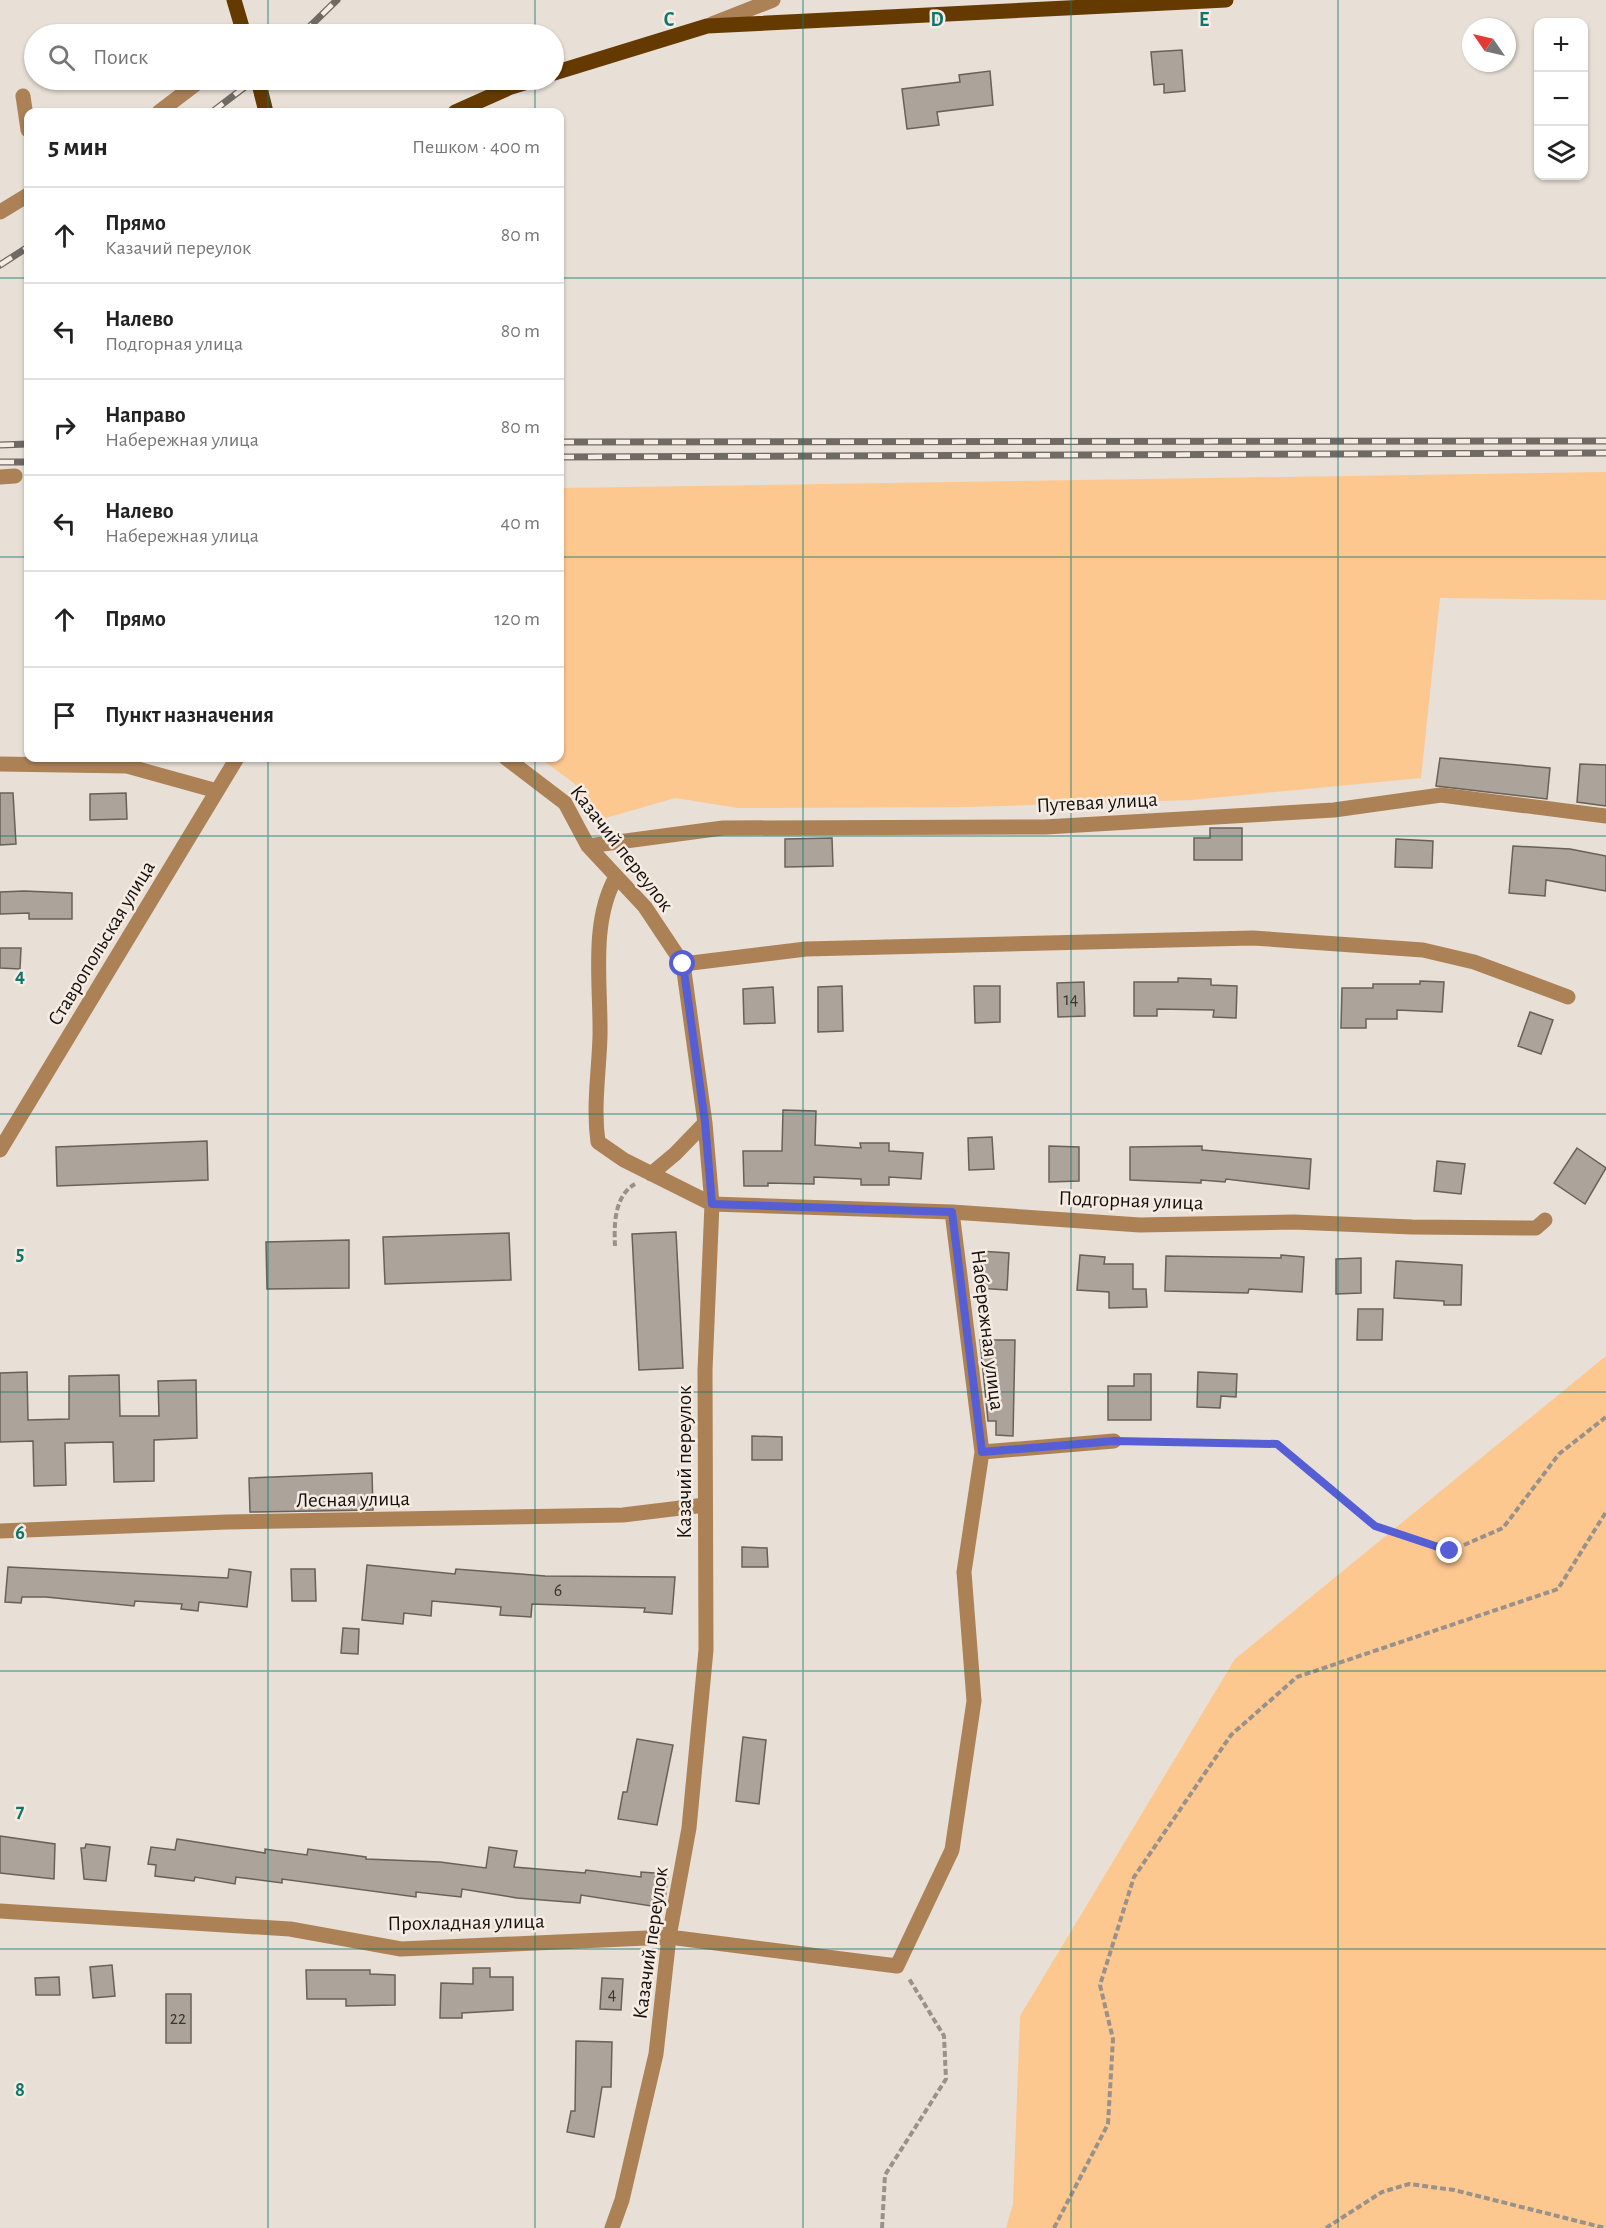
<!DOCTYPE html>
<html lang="ru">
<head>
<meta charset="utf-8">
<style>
	:root { --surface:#fff; --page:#f6f6f6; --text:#222; --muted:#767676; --line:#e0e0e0 }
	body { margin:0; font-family:"Alegreya Sans",sans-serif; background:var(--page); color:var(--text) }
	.controls { position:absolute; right:18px; top:18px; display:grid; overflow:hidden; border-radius:12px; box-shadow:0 2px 4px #0004 }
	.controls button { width:54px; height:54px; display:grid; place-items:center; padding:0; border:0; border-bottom:2px solid var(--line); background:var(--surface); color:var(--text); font:30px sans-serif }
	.compass { position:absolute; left:1462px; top:18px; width:54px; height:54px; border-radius:50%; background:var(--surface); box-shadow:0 2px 4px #0004; rotate:304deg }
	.stop { position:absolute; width:18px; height:18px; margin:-14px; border:4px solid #565ed5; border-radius:50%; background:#fff }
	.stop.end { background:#565ed5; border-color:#fff; box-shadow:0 2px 6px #0008 }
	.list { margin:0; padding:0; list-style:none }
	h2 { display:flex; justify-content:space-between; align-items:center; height:78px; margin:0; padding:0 24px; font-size:26px }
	h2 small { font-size:20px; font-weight:400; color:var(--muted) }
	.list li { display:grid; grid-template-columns:39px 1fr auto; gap:18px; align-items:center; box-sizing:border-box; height:96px; padding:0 24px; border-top:2px solid var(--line) }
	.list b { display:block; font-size:22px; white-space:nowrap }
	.list p { margin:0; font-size:20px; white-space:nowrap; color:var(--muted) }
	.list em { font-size:20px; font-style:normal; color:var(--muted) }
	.icon { flex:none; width:33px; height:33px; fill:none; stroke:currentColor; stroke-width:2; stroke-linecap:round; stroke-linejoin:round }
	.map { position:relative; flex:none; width:1606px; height:2228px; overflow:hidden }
	.search { position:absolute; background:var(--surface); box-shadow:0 2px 4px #0004; left:24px; top:24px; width:540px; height:66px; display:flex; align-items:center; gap:15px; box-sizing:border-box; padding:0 21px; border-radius:33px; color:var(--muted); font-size:22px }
	.panel { position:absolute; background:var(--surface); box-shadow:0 2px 4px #0004; left:24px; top:108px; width:540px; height:654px; border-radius:12px }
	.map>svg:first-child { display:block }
</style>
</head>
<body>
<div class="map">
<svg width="1606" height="2228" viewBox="0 0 1606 2228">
	<rect width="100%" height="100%" fill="#e8dfd6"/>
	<path fill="#fdc790" d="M1606,472V600L1440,598L1421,778L1192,800L969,807L738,808L675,798L592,822L575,784L540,758H560V488Z
		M1606,1356V2228H1006L1013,2204L1020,2016L1235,1659Z"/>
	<path fill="#aca39b" stroke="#696159" stroke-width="1.5" d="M1182,50L1185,91L1164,93V84L1154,85L1151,52Z
		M990,71L993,105L937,112L939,125L907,129L902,89L960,82L959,75Z
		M1440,758L1550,768L1547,799L1436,786Z
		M1580,764L1606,765V806L1577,802Z
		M0,793H13L16,844L0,845Z
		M126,793L127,819L90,820V794Z
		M1210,828H1242V860H1194V838H1210Z
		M832,838L833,866L785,867V839Z
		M1396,839L1433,841L1432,868L1395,867Z
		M1513,846L1570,849L1606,856V891L1546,880L1545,896L1509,893Z
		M24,891L72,893V919H29V913L0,914V892Z
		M0,948H21L20,969L0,968Z
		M1178,978L1211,979V985L1237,986L1236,1018L1213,1017L1214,1010L1157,1009V1016H1134V982H1178Z
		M1420,981L1444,982L1442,1012L1397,1010V1019H1366V1028H1341L1342,988H1373V984H1420Z
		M1084,982L1085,1016L1058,1017L1057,983Z
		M842,986L843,1031L818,1032V987Z
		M974,986H1000V1022L975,1023Z
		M773,987L775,1023L744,1024L743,989Z
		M1530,1012L1553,1020L1541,1054L1518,1046Z
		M783,1110L816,1111L815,1145L861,1148L860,1143H889V1151L923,1153L921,1179L889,1177V1185H861V1179L814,1177V1184L768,1183V1186H744L743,1151H782Z
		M992,1137L994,1169L969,1170L968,1138Z
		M207,1141L208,1180L57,1186L56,1147Z
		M1049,1146L1079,1147V1181L1049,1182Z
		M1202,1146V1150L1311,1159L1309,1189L1226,1179L1225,1182L1201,1180V1183L1130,1180V1147Z
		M1577,1148L1606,1168L1585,1204L1554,1183Z
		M1437,1161L1465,1164L1461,1194L1434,1191Z
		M676,1232L683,1368L639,1370L632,1234Z
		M509,1233L511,1280L385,1284L383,1237Z
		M349,1240V1288L267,1289L266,1242Z
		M979,1251L1009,1253L1007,1290L977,1288Z
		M1080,1255L1105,1257L1104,1264H1133V1289H1146L1147,1307L1109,1308V1292L1077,1290Z
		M1281,1255L1304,1257L1302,1292L1249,1289L1248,1293L1165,1291L1166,1256L1281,1258Z
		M1361,1258V1293L1336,1294V1259Z
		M1396,1261L1462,1265L1461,1305H1444V1301L1394,1298Z
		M1358,1309H1383L1382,1340H1357Z
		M980,1340H1015L1013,1436L996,1435V1421H988Z
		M27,1372L28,1420L69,1419V1376L119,1375L120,1416H159L158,1381L196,1380L197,1438L154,1440V1481L114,1482L113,1442L65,1443L66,1485L34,1486L33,1441L0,1442V1373Z
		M1198,1372L1237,1374L1236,1397L1221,1396L1220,1408L1197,1407Z
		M1134,1374H1151V1420H1108V1386H1134Z
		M752,1436L782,1437V1460H752Z
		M372,1473L373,1510L250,1512L249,1478Z
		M742,1547L767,1548L768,1567H742Z
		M367,1565L455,1574L456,1569L545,1576L675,1577L672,1614L644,1612L645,1608L532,1604L531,1617L500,1615L501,1607L432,1601L431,1616L404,1613L403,1624L362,1620Z
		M8,1567L228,1578L229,1569L251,1572L247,1607L199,1602L198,1611L181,1609L182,1604L135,1601L134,1606L46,1597H22L21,1603L5,1602Z
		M291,1569H315L316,1601H292Z
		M343,1628L359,1629L358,1654L341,1653Z
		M743,1737L766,1740L759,1804L736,1801Z
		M637,1739L673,1745L657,1825L618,1819L623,1792H627Z
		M0,1836L55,1844L54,1879L0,1873Z
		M177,1839L265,1853V1849L307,1855L308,1849L366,1857V1859L440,1862L486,1868L489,1847L517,1851L514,1867L585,1873L586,1870L641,1877V1872L668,1874L664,1908L581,1895L580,1903L517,1898L462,1889L461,1897L416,1892V1897L282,1879V1883L236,1877L235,1884L195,1877L194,1881L155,1876L156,1865L148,1864L151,1847L175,1850Z
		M86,1844L110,1847L106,1881L84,1879L81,1848H85Z
		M112,1965L115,1996L93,1998L90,1967Z
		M473,1968H490V1977H513V2010L462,2013V2018H440L441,1983L473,1984Z
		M306,1970H370V1974L395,1975V2005L346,2006V1999H307Z
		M59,1977L60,1995H36L35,1978Z
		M602,1978L623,1979L621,2010L600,2009Z
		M166,1994H191V2043H166Z
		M576,2041L612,2042L611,2087H602L594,2137L567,2132L571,2111H575Z"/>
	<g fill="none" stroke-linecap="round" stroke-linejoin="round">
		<path stroke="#99928b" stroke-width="4" stroke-dasharray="6 3" stroke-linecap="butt" d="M615,1246C614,1225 614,1196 635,1184
			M1130,1442L1277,1444L1375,1526L1450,1551L1503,1528L1559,1454L1606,1417
			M882,2228L885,2175L946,2079L944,2036L908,1977
			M1054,2228L1108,2124L1113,2039L1100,1985L1134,1877L1231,1735L1297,1677L1558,1589L1606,1512
			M1326,2228L1382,2192L1409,2184L1454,2190L1605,2228"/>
		<path stroke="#ac8156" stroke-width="15" d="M712,24L773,0
			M23,96L28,130
			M159,112L201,80
			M0,212L28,195
			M0,477L15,476
			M506,758L565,803L588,846L645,907L683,964L705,1123L712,1204L705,1370L706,1650L689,1828L669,1937L656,2054L622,2200L612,2228
			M0,764L127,766L217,791
			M588,846L723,828L1045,827L1334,810L1441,795L1606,816
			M616,877C590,923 601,985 600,1036C599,1072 593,1106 598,1142L624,1160L712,1204L952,1212L1140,1225L1294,1222L1412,1227L1536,1228L1545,1220
			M683,964L806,949L1253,938L1423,950L1474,962L1568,997
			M0,1150L237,758
			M651,1174L675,1154L705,1123
			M982,1452L1114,1441
			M0,1531L227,1522L623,1515L705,1505
			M0,1911L290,1929L401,1949L669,1937L897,1966L952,1850L974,1701L964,1572L982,1452L952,1212"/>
		<path stroke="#653a00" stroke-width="15" d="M234,0L244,34
			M554,73L707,26L1226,0
			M258,80L266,112
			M455,112L511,87L534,80"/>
		<g stroke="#6f6a64" stroke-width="7">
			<path id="rail" d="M302,34L337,0
				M212,112L254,80
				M0,265L28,247
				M560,442L1606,441
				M0,445L28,444
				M560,457L1606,453
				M0,462H28"/>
		</g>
		<use href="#rail" stroke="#f6ece3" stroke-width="4.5" stroke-dasharray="14" stroke-linecap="butt"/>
	</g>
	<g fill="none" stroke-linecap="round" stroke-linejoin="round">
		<path stroke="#565ed5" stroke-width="8" d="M683,964L705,1122L712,1204L952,1212L982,1452L1114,1441L1277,1444L1375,1526L1450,1551"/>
	</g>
	<path fill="none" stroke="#0f766e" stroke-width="1.5" stroke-opacity="0.55" d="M268,0V34M535,0V34M803,0V2228M1071,0V2228M1338,0V2228M268,80V112M535,80V112M0,278H28M560,278H1606M0,557H28M560,557H1606M268,758V2228M535,758V2228M0,836H1606M0,1114H1606M0,1392H1606M0,1671H1606M0,1949H1606"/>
	<g text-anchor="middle" stroke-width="5" stroke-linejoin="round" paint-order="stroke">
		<g font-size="18" fill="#3a3631">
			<text x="1071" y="1005">14</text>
			<text x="558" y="1596">6</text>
			<text x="612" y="2000">4</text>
			<text x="178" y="2024">22</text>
		</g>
		<g font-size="21" fill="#14110e" stroke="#f6ece3">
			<text transform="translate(1097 802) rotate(-3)" y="7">Путевая улица</text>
			<text transform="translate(622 848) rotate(52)" y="7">Казачий переулок</text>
			<text transform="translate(101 943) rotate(-59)" y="7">Ставропольская улица</text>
			<text transform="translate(1131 1200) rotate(2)" y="7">Подгорная улица</text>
			<text transform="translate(988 1330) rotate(83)" y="7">Набережная улица</text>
			<text transform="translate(684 1462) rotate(-90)" y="7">Казачий переулок</text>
			<text transform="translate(353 1499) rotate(-1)" y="7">Лесная улица</text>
			<text transform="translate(466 1922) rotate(-1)" y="7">Прохладная улица</text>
			<text transform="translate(650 1943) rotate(-82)" y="7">Казачий переулок</text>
		</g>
	</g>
	<g font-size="20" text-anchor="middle" font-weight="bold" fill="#0f766e" stroke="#f6ece3" stroke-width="5" stroke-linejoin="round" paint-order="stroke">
		<text x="669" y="26">C</text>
		<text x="937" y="26">D</text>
		<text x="1204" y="26">E</text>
		<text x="20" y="982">4</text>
		<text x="20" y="1260">5</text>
		<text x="20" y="1539">6</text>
		<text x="20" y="1817">7</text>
		<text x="20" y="2096">8</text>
	</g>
</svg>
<div class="controls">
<button>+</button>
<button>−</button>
<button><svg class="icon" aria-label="layers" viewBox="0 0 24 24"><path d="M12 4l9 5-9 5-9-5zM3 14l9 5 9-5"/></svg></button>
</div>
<svg class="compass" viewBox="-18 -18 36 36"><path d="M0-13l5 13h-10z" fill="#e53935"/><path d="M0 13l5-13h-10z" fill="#767676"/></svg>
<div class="stop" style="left:683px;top:964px"></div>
<div class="stop end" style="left:1450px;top:1551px"></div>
<div class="search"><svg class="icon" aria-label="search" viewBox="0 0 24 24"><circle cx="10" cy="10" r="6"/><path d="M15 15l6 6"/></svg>Поиск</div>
<section class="panel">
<h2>5 мин<small>Пешком · 400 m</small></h2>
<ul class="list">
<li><svg class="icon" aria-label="ahead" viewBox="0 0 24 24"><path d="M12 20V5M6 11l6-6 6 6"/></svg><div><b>Прямо</b><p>Казачий переулок</p></div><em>80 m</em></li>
<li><svg class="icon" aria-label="left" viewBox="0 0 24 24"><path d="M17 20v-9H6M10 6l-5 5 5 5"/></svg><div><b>Налево</b><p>Подгорная улица</p></div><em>80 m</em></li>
<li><svg class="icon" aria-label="right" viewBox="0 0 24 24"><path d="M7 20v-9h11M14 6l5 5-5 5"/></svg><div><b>Направо</b><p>Набережная улица</p></div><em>80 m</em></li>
<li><svg class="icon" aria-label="left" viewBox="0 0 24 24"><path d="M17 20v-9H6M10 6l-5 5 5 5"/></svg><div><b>Налево</b><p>Набережная улица</p></div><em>40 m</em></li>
<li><svg class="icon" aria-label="ahead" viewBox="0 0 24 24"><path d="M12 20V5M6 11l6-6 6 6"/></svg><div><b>Прямо</b></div><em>120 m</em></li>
<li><svg class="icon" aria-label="arrive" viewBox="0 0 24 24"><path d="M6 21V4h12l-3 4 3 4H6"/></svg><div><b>Пункт назначения</b></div></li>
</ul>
</section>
</div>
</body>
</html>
